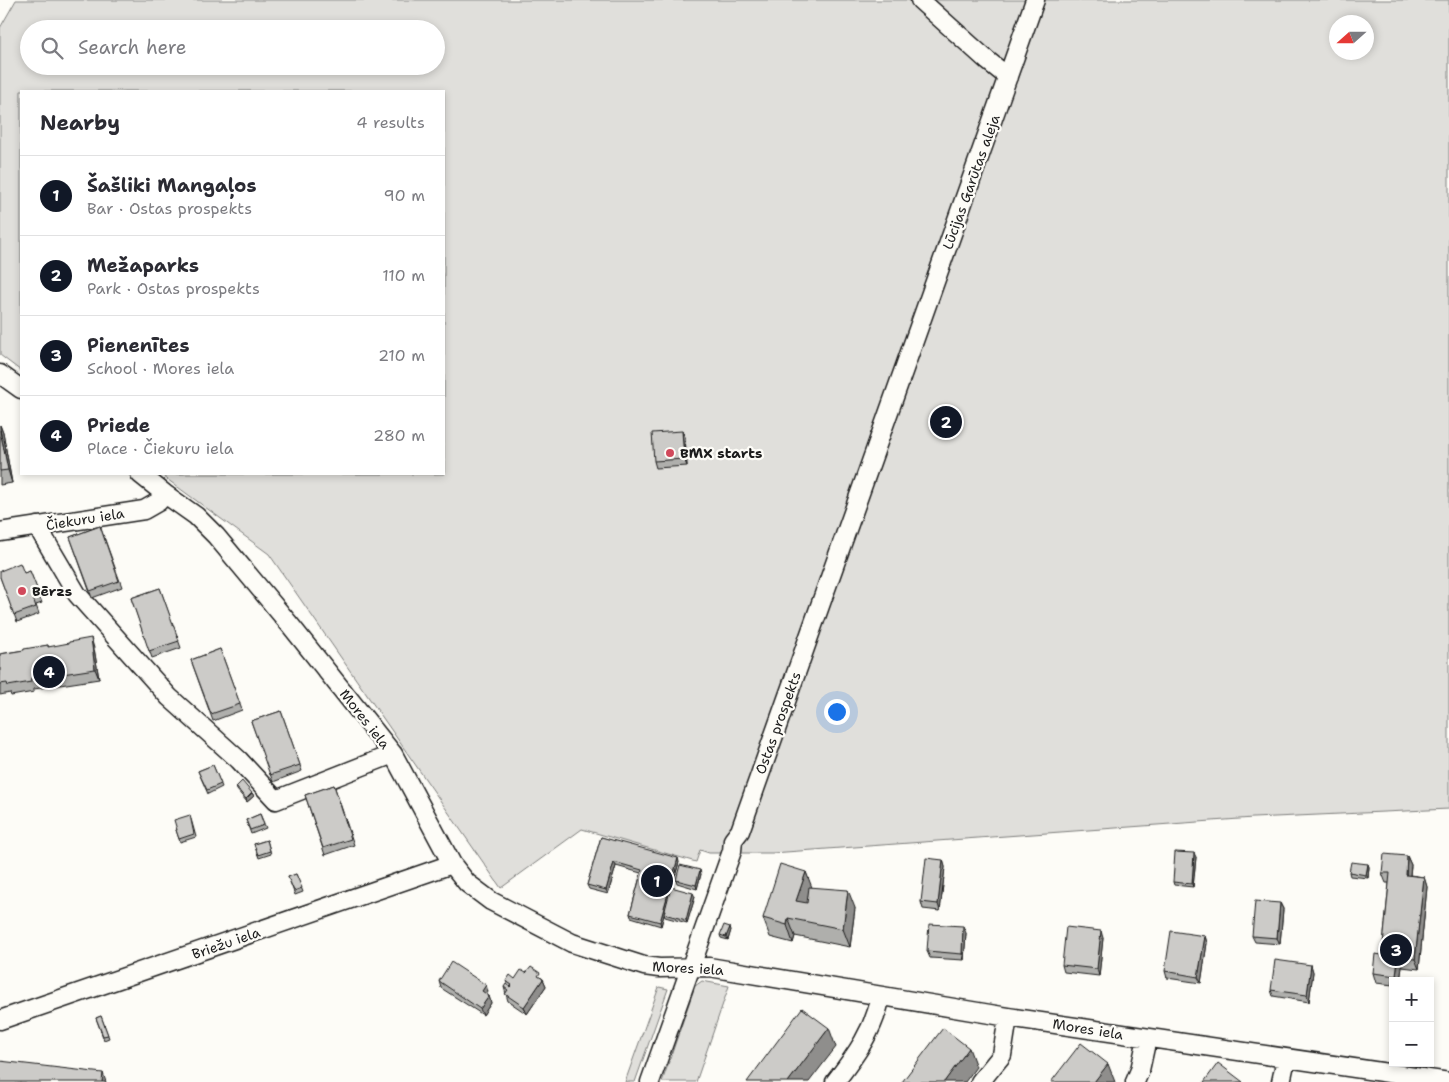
<!DOCTYPE html>
<html lang="en">
<head>
<meta charset="utf-8">
<style>
	:root { --surface:#fff; --page:#f2f2f3; --text:#2b2b33; --muted:#7c7c81; --line:#e1e1e2; --accent:#111827 }
	body { margin:0; font-family:"Shantell Sans",sans-serif; background:var(--page); color:var(--text) }
	.controls { position:absolute; right:15px; bottom:15px; display:grid; overflow:hidden; border-radius:0px; box-shadow:0 2px 8px #0003 }
	.controls button { width:45px; height:45px; display:grid; place-items:center; padding:0; border:0; border-bottom:1px solid var(--line); background:var(--surface); color:var(--text); font:25px sans-serif }
	.compass { position:absolute; left:1329px; top:15px; width:45px; height:45px; border-radius:50%; background:var(--surface); box-shadow:0 2px 8px #0003; rotate:249deg }
	.you { position:absolute; left:836px; top:711px; width:18px; height:18px; margin:-12px; border:4px solid #fff; border-radius:50%; background:#1a73e8; box-shadow:0 0 0 8px #1a73e833 }
	.badge { display:grid; place-items:center; width:32px; height:32px; border-radius:50%; background:var(--accent); color:#fff; font-size:16px; font-weight:700 }
	.pin { position:absolute; translate:-50% -50%; border:2px solid #fff; box-shadow:0 1px 5px #0006 }
	.list { margin:0; padding:0; list-style:none }
	h2 { display:flex; justify-content:space-between; align-items:center; height:65px; margin:0; padding:0 20px; font-size:21px }
	h2 small { font-size:16px; font-weight:400; color:var(--muted) }
	.list li { display:grid; grid-template-columns:32px 1fr auto; gap:15px; align-items:center; box-sizing:border-box; height:80px; padding:0 20px; border-top:1px solid var(--line) }
	.list b { display:block; font-size:19px; white-space:nowrap }
	.list p { margin:0; font-size:16px; white-space:nowrap; color:var(--muted) }
	.list em { font-size:16px; font-style:normal; color:var(--muted) }
	.icon { flex:none; width:28px; height:28px; fill:none; stroke:currentColor; stroke-width:2; stroke-linecap:round; stroke-linejoin:round }
	.map { position:relative; flex:none; width:1449px; height:1082px; overflow:hidden }
	.search { position:absolute; background:var(--surface); box-shadow:0 2px 8px #0003; left:20px; top:20px; width:425px; height:55px; display:flex; align-items:center; gap:12px; box-sizing:border-box; padding:0 18px; border-radius:28px; color:var(--muted); font-size:19px }
	.panel { position:absolute; background:var(--surface); box-shadow:0 2px 8px #0003; left:20px; top:90px; width:425px; height:385px; border-radius:0px }
	.map>svg:first-child { display:block }
</style>
</head>
<body>
<div class="map">
<svg width="1449" height="1082" viewBox="0 0 1449 1082">
	<rect width="100%" height="100%" fill="#fdfcf7"/>
	<filter id="ink" filterUnits="userSpaceOnUse"><feTurbulence type="fractalNoise" baseFrequency=".02" numOctaves="2"/><feDisplacementMap in="SourceGraphic" scale="10" xChannelSelector="R" yChannelSelector="G"/><feConvolveMatrix kernelMatrix="1 2 1 2 8 2 1 2 1" color-interpolation-filters="sRGB"/></filter>
	<g filter="url(#ink)">
		<path fill="#e0dfdb" stroke="#7e7e7c" fill-rule="evenodd" d="M16,0H1449V809L1253,818L772,853H709L700,850L696,862L582,829L501,888L269,554L160,474H444V91H21V371L0,355V28ZM1336,22H1366V52H1336ZM29,29H436V66H29Z
			M702,981L729,986L696,1082H662L695,986Z
			M659,987L668,989L635,1082H625Z"/>
		<g fill="none" stroke-linecap="round" stroke-linejoin="round">
			<g stroke="#1c1c1c" stroke-width="21">
				<path id="minor" d="M920,0L988,61L1008,77
					M0,374L21,389
					M140,474L165,494L196,516L216,536L291,626L393,754L452,864L467,883L491,901L572,943L644,966L659,968L709,967L1008,1017L1449,1082
					M37,526L77,594L169,697L239,760L276,800L393,754
					M0,532L144,510L158,502L165,494
					M0,1020L452,864
					M650,1082L732,851L733,840L740,831L1035,0
					M835,1082C856,1055 874,1030 881,996
					M980,1082L1002,1055L1008,1017
					M1135,1082L1140,1070L1147,1038
					M1281,1082L1286,1059"/>
			</g>
			<use href="#minor" stroke="#fdfcf7" stroke-width="18"/>
		</g>
		<path fill="#afafac" stroke="#1c1c1c" d="M0,425L3,433L12,483L0,485Z
			M682,431L685,437L687,466L656,468L654,461Z
			M100,526L122,587L92,598L70,537Z
			M30,571L42,603L36,605L39,614L17,622L0,577L24,573Z
			M160,588L181,648L152,658L131,598Z
			M48,645V647L94,648L99,679L34,689V692L11,696L10,693L0,695V654L24,650Z
			M220,649L242,710L213,721L191,660Z
			M281,711L302,771L273,782L251,721Z
			M213,765L222,787L208,794L198,771Z
			M334,785L354,845L325,855L305,795Z
			M236,787L252,793L254,796L247,802L237,790Z
			M260,814L266,828L251,834L246,820Z
			M191,819L196,837L180,842L176,830Z
			M601,837L679,862L672,887L695,897L687,923L665,917L664,914L661,926L631,917L630,914L641,873L616,866L608,894L589,889L587,885Z
			M267,840L271,854L259,858L254,844Z
			M1407,856L1411,865L1410,875L1424,877L1427,887L1419,969L1402,967L1400,981H1393V985L1376,983L1373,973L1382,955L1389,883H1386L1382,873Z
			M1196,857L1193,887L1174,885L1173,882Z
			M943,860L945,867L940,911L923,909L921,902Z
			M1368,864L1369,867L1368,878L1350,876L1349,872Z
			M806,872L811,887L855,908L850,947L795,936L793,943L770,937L763,918Z
			M296,874L303,892L295,895L288,877Z
			M701,874L697,889L677,883L676,880Z
			M1280,903L1283,909L1280,944L1255,942L1252,936Z
			M731,930L728,940L721,938L720,935Z
			M966,933L964,960L930,958L927,951Z
			M1205,936L1207,943L1201,983L1167,978L1165,971Z
			M1103,938L1099,976L1064,972L1062,965Z
			M1311,965L1313,972L1309,1002L1273,996L1271,990Z
			M526,973L542,978L543,979L546,986L527,1014L508,1001L504,987L508,986L506,981L515,979Z
			M439,981L488,992L486,994L489,996L491,1003L483,1015L441,988Z
			M101,1016L109,1038L104,1040L96,1018Z"/>
		<path fill="#8f8e8c" stroke="#1c1c1c" d="M0,425L3,433L12,483L8,470L0,430Z
			M682,431L685,437L687,466L684,459Z
			M91,638L94,648L99,679L95,669Z
			M252,793L254,796L247,802L246,799Z
			M1194,853L1196,857L1193,887L1192,884Z
			M1407,856L1411,865L1409,885L1406,875Z
			M678,858L679,862L661,926L660,922Z
			M943,860L945,867L940,911L938,904Z
			M614,862L616,866L608,894L606,890Z
			M1368,864L1369,867L1368,878L1366,875Z
			M700,870L701,874L697,889L696,885Z
			M806,872L813,890L803,920L796,901Z
			M1424,877L1427,887L1419,969L1415,959Z
			M848,890L855,908L850,947L843,929Z
			M693,893L695,897L687,923L686,920Z
			M1280,903L1283,909L1280,944L1277,938Z
			M788,918L795,936L793,943L787,925Z
			M963,926L966,933L964,960L962,954Z
			M730,927L731,930L728,940L726,937Z
			M1101,931L1103,938L1099,976L1097,969Z
			M1205,936L1207,943L1201,983L1198,977Z
			M1398,958L1402,967L1400,981H1398L1396,976Z
			M1311,965L1313,972L1309,1002L1307,995Z
			M543,979L546,986L527,1014L524,1007Z
			M486,985L488,992L484,998L482,991Z
			M489,996L491,1003L483,1015L480,1009Z
			M829,1028L836,1047L809,1082H788Z
			M969,1048L976,1067L965,1082H944Z
			M1108,1064L1115,1082H1094Z
			M103,1073L106,1082H102Z"/>
		<path fill="#cccbc8" stroke="#1c1c1c" d="M0,430L8,470L0,471Z
			M682,431L684,459L654,461L652,433Z
			M100,526L119,581L90,591L70,537Z
			M20,563L24,573L30,571L40,596L33,598L36,607L14,615L0,577V571Z
			M160,588L179,641L149,651L131,598Z
			M91,638L95,669L30,679L31,682L8,686L7,683L0,684V654L24,650V649L48,645V647L69,643V642Z
			M220,649L240,704L211,714L191,660Z
			M281,711L300,765L270,775L251,721Z
			M213,765L221,784L207,790L198,771Z
			M242,781L252,793L246,799L236,787Z
			M334,785L351,839L323,848L305,795Z
			M260,814L264,825L250,830L246,820Z
			M190,815L194,834L179,839L176,830H177L174,820Z
			M601,837L678,858L660,922L630,914L642,870L614,862L606,890L587,885Z
			M267,840L270,851L258,855L254,844Z
			M1175,852L1194,853L1192,884L1173,882Z
			M1384,854L1407,856L1406,875L1424,877L1415,959L1398,958L1396,976L1373,973L1375,954L1382,955L1390,873H1382Z
			M926,858L943,860L938,904L921,902Z
			M1351,862L1368,864L1366,875L1349,872Z
			M780,864L806,872L796,901L807,903L809,887L848,890L843,929L788,918L787,925L763,918Z
			M680,865L700,870L696,885L676,880Z
			M296,874L302,888L294,891L288,877Z
			M671,887L693,893L686,920L664,914Z
			M1255,901L1280,903L1277,938L1252,936Z
			M929,924L963,926L962,954L927,951Z
			M724,925L730,927L726,937L720,935Z
			M1066,927L1101,931L1097,969L1062,965Z
			M1171,931L1205,936L1198,977L1165,971Z
			M1275,960L1311,965L1307,995L1271,990Z
			M451,962L486,985L482,991L489,996L480,1009L439,981Z
			M531,967L540,973L538,976L543,979L524,1007L505,994L508,990L504,987L506,984L510,987L512,985L506,981L510,975L515,979L521,970L526,973Z
			M802,1008L829,1028L788,1082H747Z
			M101,1016L108,1035L103,1036L96,1018Z
			M943,1028L969,1048L944,1082H902Z
			M1081,1043L1108,1064L1094,1082H1051Z
			M0,1061L103,1073L102,1082H0Z
			M1218,1063L1243,1082H1204Z"/>
	</g>
	<g fill="#d1495b" stroke="#fdfcf7" stroke-width="2">
		<circle cx="670" cy="453" r="5"/>
		<circle cx="22" cy="591" r="5"/>
	</g>
	<g text-anchor="middle" stroke-width="4.5" stroke-linejoin="round" paint-order="stroke">
		<g font-size="14" fill="#1c1c1c" stroke="#fdfcf7">
			<text transform="translate(971 182) rotate(-70)" y="5">Lūcijas Garūtas aleja</text>
			<text transform="translate(85 519) rotate(-9)" y="5">Čiekuru iela</text>
			<text transform="translate(365 719) rotate(52)" y="5">Mores iela</text>
			<text transform="translate(778 723) rotate(-70)" y="5">Ostas prospekts</text>
			<text transform="translate(226 943) rotate(-19)" y="5">Briežu iela</text>
			<text transform="translate(688 968) rotate(3)" y="5">Mores iela</text>
			<text transform="translate(1088 1029) rotate(9)" y="5">Mores iela</text>
		</g>
		<g font-size="14" font-weight="bold" fill="#1c1c1c" stroke="#fdfcf7" text-anchor="start">
			<text x="680" y="458">BMX starts</text>
			<text x="32" y="596">Bērzs</text>
		</g>
	</g>
</svg>
<div class="controls">
<button>+</button>
<button>−</button>
</div>
<svg class="compass" viewBox="-18 -18 36 36"><path d="M0-13l5 13h-10z" fill="#e53935"/><path d="M0 13l5-13h-10z" fill="#7c7c81"/></svg>
<div class="you"></div>
<div class="pin badge" style="left:657px;top:881px">1</div>
<div class="pin badge" style="left:946px;top:422px">2</div>
<div class="pin badge" style="left:1396px;top:950px">3</div>
<div class="pin badge" style="left:49px;top:672px">4</div>
<div class="search"><svg class="icon" aria-label="search" viewBox="0 0 24 24"><circle cx="10" cy="10" r="6"/><path d="M15 15l6 6"/></svg>Search here</div>
<section class="panel">
<h2>Nearby<small>4 results</small></h2>
<ul class="list">
<li><span class="badge">1</span><div><b>Šašliki Mangaļos</b><p>Bar · Ostas prospekts</p></div><em>90 m</em></li>
<li><span class="badge">2</span><div><b>Mežaparks</b><p>Park · Ostas prospekts</p></div><em>110 m</em></li>
<li><span class="badge">3</span><div><b>Pienenītes</b><p>School · Mores iela</p></div><em>210 m</em></li>
<li><span class="badge">4</span><div><b>Priede</b><p>Place · Čiekuru iela</p></div><em>280 m</em></li>
</ul>
</section>
</div>
</body>
</html>
